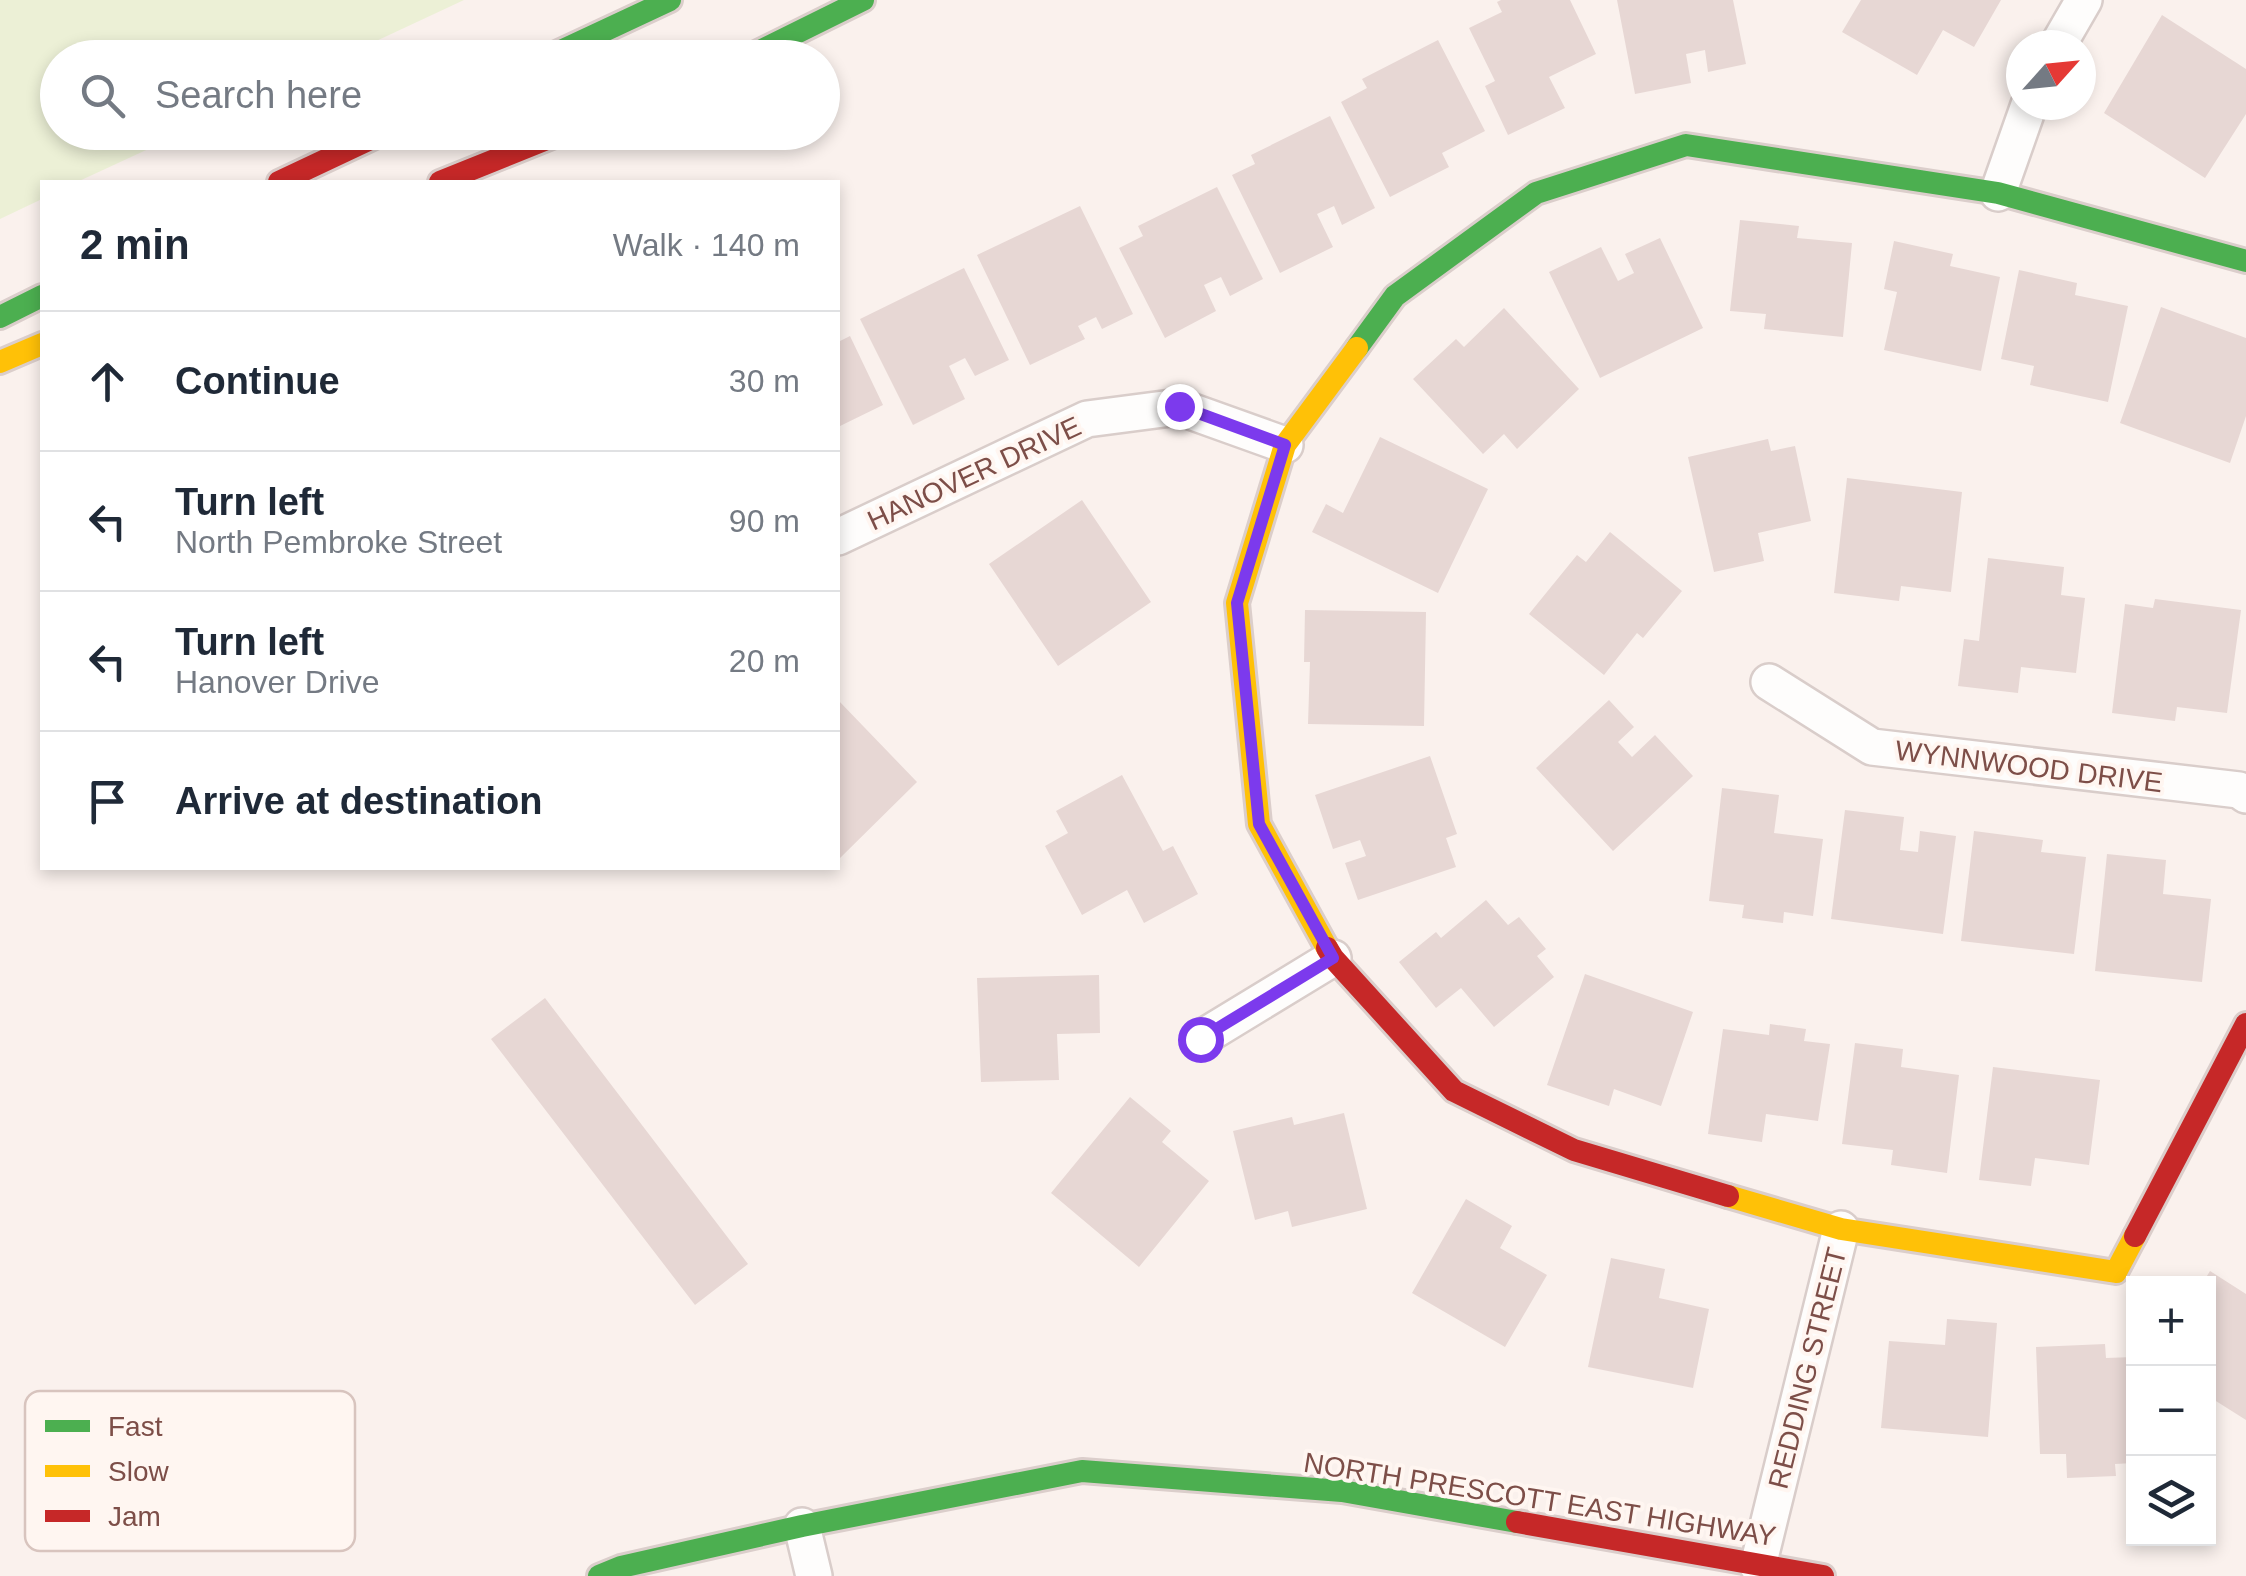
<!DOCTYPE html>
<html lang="en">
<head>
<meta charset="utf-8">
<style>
	:root { --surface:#fff; --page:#f6f6f7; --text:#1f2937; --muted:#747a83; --line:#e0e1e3 }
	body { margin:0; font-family:Helvetica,sans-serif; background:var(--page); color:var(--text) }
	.controls { position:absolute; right:30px; bottom:30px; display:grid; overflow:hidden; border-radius:0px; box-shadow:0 5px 15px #0003 }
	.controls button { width:90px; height:90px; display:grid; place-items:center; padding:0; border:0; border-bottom:2px solid var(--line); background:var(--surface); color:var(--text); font:50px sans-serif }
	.compass { position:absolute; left:2006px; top:30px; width:90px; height:90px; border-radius:50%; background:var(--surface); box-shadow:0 5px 15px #0003; rotate:63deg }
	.stop { position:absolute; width:30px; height:30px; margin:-22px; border:8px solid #7c3aed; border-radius:50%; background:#fff }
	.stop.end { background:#7c3aed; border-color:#fff; box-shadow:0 2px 10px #0008 }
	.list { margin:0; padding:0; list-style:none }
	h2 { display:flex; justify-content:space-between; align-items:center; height:130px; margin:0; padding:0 40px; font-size:42px }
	h2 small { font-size:32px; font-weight:400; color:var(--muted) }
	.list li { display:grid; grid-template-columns:65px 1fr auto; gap:30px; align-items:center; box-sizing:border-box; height:140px; padding:0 40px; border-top:2px solid var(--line) }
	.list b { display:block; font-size:38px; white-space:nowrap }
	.list p { margin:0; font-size:32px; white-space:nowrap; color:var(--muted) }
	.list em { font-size:32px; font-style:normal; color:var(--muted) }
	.icon { flex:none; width:55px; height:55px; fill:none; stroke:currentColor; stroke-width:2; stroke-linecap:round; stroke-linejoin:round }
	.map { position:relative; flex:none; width:2246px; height:1576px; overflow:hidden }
	.search { position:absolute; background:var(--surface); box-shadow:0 5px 15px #0003; left:40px; top:40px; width:800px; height:110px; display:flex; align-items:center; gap:25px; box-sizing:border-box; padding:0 35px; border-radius:55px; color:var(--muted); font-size:38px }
	.panel { position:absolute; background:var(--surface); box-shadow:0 5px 15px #0003; left:40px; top:180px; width:800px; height:690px; border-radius:0px }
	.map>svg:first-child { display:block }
</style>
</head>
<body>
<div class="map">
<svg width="2246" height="1576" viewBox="0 0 2246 1576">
	<rect width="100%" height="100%" fill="#faf1ed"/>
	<path fill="#ecf0d6" d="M0,0H464L342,57L58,58V132L183,133L77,182H42V199L0,219Z"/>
	<path fill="#e7d7d4" d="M1501,0H1570L1596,54L1549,77L1565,108L1508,135L1485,86L1495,81L1469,28L1502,12L1497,2Z
		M1617,0H1733L1746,64L1708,72L1705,50L1686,54L1691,83L1635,94Z
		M1861,0H2001L1974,47L1943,30L1917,75L1842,32Z
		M2162,15L2246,69V114L2205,178L2104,113Z
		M1438,40L1485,131L1442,153L1449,167L1390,197L1341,102L1367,88L1362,79Z
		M1330,116L1375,208L1342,225L1334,206L1317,214L1333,247L1280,273L1232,175L1255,164L1251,155Z
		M1217,187L1263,279L1230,296L1221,277L1204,285L1216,311L1165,338L1119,248L1143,236L1138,226Z
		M1080,206L1133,314L1102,329L1096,317L1078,326L1085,339L1030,365L977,255Z
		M1740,220L1799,226L1797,238L1852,243L1843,337L1764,329L1766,314L1730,311Z
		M1660,238L1703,328L1600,378L1549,272L1601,247L1618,281L1634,273L1625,254Z
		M1894,241L1953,254L1950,266L2000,277L1981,371L1884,350L1897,292L1884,289Z
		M964,268L1009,360L975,376L965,358L949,366L965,399L913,425L860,319Z
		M2019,270L2077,283L2075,295L2128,306L2108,402L2030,385L2034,366L2001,359Z
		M2161,307L2246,338V416L2230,463L2120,423Z
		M1504,308L1579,389L1517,449L1504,434L1483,454L1413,379L1456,339L1464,347Z
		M850,336L883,405L838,427V342Z
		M1380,437L1488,489L1438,593L1312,532L1326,504L1343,513Z
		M1768,439L1771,451L1795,446L1811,521L1758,533L1764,561L1714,572L1688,457Z
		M1847,478L1962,492L1951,592L1901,586L1899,601L1834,593Z
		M1082,500L1151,602L1058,666L989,564Z
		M1610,532L1682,591L1643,638L1637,633L1604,675L1529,614L1577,555L1586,562Z
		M1988,558L2064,567L2061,595L2085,598L2076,673L2021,667L2018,693L1958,686L1964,639L1979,641Z
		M2155,599L2241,610L2227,713L2177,707L2175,721L2112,713L2125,604L2153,608Z
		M1305,610L1426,612L1424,726L1308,724L1310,662H1304Z
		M838,700L917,782L838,860Z
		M1609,700L1634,727L1618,742L1632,757L1655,735L1693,776L1613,851L1536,768Z
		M1430,756L1457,834L1446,838L1456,867L1358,900L1345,863L1366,856L1360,840L1333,849L1315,795Z
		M1122,775L1163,851L1173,846L1198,894L1144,923L1127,890L1082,915L1045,846L1068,833L1056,811Z
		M1722,788L1779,795L1774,833L1823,839L1813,916L1784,912L1783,923L1742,918L1744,905L1709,901Z
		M1845,810L1904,817L1900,850L1918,852L1920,831L1956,836L1943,934L1831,919Z
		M1974,831L2043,840L2041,852L2086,857L2074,954L1961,941Z
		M2107,854L2166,860L2163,894L2211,899L2202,982L2095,971Z
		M1486,900L1508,925L1519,917L1546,949L1537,956L1554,977L1494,1027L1461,988L1436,1008L1399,962L1436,932L1441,938Z
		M1585,974L1693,1012L1661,1106L1614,1089L1609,1106L1547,1085Z
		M1099,975L1100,1033L1057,1034L1059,1080L981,1082L977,978Z
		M545,998L748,1264L695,1305L491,1039Z
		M1770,1024L1806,1029L1804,1041L1830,1044L1818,1121L1766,1114L1762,1142L1708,1134L1723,1029L1769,1035Z
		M1855,1043L1903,1049L1901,1067L1959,1075L1947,1173L1891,1165L1893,1150L1842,1144Z
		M1993,1067L2100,1080L2089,1165L2035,1158L2031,1186L1979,1180Z
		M1130,1097L1171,1131L1162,1142L1209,1181L1139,1267L1051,1193Z
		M1344,1113L1367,1209L1292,1227L1288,1211L1255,1220L1233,1131L1292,1117L1294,1125Z
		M1466,1199L1512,1226L1500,1248L1547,1275L1505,1347L1412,1293Z
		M1611,1258L1665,1269L1659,1298L1709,1309L1693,1388L1588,1367Z
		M2210,1271L2246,1294V1420L2208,1396V1345L2211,1340L2208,1339V1284H2202Z
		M1947,1319L1997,1323L1988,1437L1881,1428L1889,1341L1945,1345Z
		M2105,1344L2106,1358L2134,1357V1463L2115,1464L2116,1476L2067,1478L2066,1454H2040L2036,1347Z"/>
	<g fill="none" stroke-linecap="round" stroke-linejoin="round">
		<g stroke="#d9cdca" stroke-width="40">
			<path id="street" d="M2058,45L2084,0
				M1998,193L2029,105
				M838,537L1087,419L1179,407L1285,445
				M1769,682L1872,747L2239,790L2246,795
				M1200,1039L1333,958
				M802,1526L814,1576
				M1758,1566L1841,1229"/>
		</g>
		<g stroke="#dbcecb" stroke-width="28">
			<path id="fast" d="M546,58L670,0
				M746,58L863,0
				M0,317L42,296
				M1357,348L1395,296L1536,193L1686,145L1998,193L2246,261
				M599,1576L621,1567L802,1526L1082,1471L1342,1491L1517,1522"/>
		</g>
		<g stroke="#dbcecb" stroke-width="28">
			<path id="slow" d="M0,362L42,344
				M1327,948L1259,824L1237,603L1285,445L1357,348
				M1728,1196L1841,1229L2116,1272L2135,1236"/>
		</g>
		<g stroke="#dbcecb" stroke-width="28">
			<path id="jam" d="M279,182L385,132
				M440,182L564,132
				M1327,948L1333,958L1454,1091L1574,1150L1728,1196
				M2135,1236L2246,1024
				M1517,1522L1823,1576"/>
		</g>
		<use href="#street" stroke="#fefdfc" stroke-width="35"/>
		<use href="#fast" stroke="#4caf50" stroke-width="22"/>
		<use href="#slow" stroke="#ffc107" stroke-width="22"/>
		<use href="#jam" stroke="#c62828" stroke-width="22"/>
	</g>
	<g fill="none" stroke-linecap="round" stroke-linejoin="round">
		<path stroke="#7c3aed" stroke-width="12" d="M1179,406L1285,445L1237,603L1259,824L1333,958L1200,1039"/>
	</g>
	<g text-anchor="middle" stroke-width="8" stroke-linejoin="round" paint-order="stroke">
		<g font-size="28" fill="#7d4e48" stroke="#fff6f1">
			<text transform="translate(974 473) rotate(-25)" y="10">HANOVER DRIVE</text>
			<text transform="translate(2029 766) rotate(7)" y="10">WYNNWOOD DRIVE</text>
			<text transform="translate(1807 1368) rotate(-76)" y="10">REDDING STREET</text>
			<text transform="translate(1540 1499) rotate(9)" y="10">NORTH PRESCOTT EAST HIGHWAY</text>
		</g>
	</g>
	<rect x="25" y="1391" width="330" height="160" rx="15" fill="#fff6f1" stroke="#d8c4be" stroke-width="2.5"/>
	<rect x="45" y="1420" width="45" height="12" fill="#4caf50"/>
	<rect x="45" y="1465" width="45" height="12" fill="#ffc107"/>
	<rect x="45" y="1510" width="45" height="12" fill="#c62828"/>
	<g font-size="28" fill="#7d4e48">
		<text x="108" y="1436">Fast</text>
		<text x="108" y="1481">Slow</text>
		<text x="108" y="1526">Jam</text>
	</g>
</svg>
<div class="controls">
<button>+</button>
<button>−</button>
<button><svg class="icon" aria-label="layers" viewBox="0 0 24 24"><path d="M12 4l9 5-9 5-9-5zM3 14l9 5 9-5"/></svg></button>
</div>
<svg class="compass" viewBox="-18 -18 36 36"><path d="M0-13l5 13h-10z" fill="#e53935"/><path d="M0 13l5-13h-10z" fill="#747a83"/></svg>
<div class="stop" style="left:1200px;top:1039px"></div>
<div class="stop end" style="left:1179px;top:406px"></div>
<div class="search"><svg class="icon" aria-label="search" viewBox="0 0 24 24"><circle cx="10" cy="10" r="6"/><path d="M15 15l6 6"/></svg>Search here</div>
<section class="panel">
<h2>2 min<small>Walk · 140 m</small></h2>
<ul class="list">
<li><svg class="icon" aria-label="ahead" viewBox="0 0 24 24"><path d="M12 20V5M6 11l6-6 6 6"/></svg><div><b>Continue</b></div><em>30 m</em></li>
<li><svg class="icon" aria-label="left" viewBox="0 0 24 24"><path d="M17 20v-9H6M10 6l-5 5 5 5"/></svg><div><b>Turn left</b><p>North Pembroke Street</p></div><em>90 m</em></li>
<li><svg class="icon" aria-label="left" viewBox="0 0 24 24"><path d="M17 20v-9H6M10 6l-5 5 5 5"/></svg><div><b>Turn left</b><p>Hanover Drive</p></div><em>20 m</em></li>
<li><svg class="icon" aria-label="arrive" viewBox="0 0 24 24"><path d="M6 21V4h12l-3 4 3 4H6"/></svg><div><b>Arrive at destination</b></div></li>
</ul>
</section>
</div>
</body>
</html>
